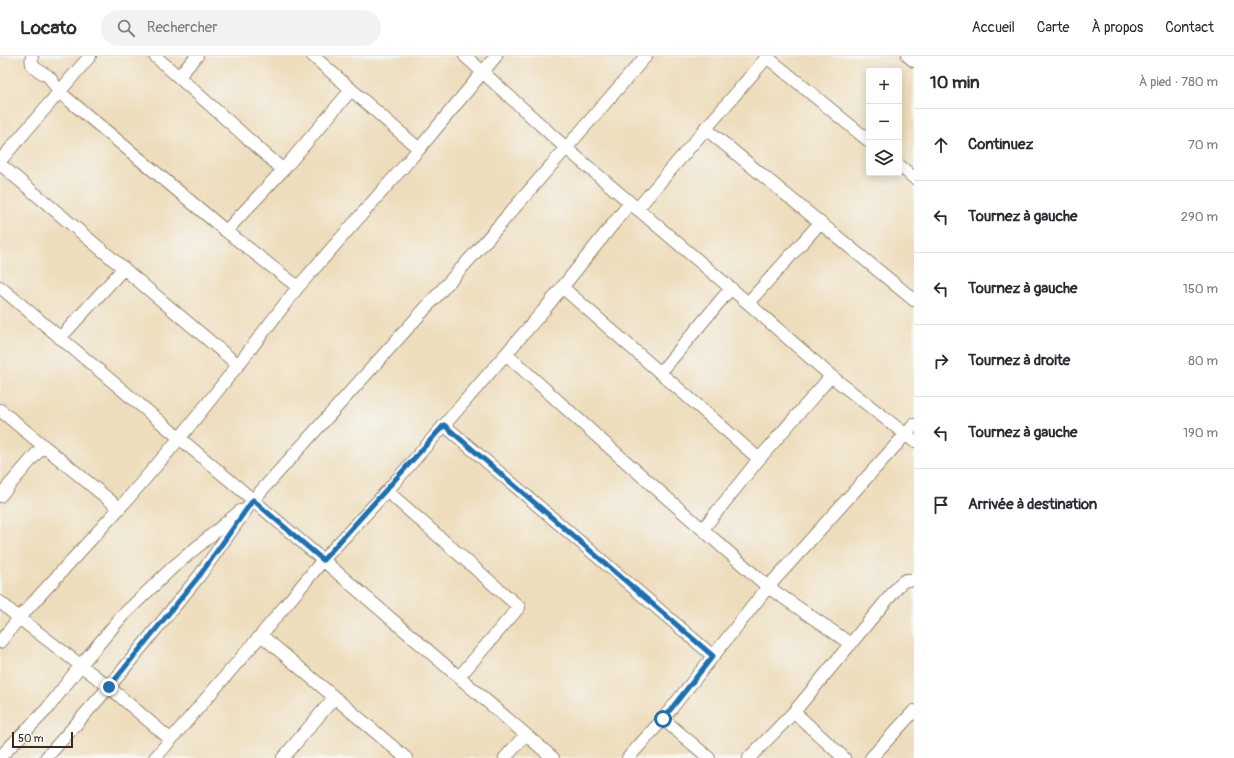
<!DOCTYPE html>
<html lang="fr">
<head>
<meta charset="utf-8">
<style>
	:root { --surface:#fff; --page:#f2f2f3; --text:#2b2b33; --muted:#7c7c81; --line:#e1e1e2 }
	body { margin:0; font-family:Pangolin,sans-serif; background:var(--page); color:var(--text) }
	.controls { position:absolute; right:12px; top:12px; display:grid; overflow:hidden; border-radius:4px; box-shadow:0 2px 10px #0003 }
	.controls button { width:36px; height:36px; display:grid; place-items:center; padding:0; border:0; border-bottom:1px solid var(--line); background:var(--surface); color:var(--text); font:20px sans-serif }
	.scale { position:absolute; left:12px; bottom:10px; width:61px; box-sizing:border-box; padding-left:4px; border:2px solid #3b2a1e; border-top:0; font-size:11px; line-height:14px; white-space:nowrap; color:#3b2a1e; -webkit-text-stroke:3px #f6f6f2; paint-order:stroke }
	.stop { position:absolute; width:12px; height:12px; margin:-9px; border:3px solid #1f6fb2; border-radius:50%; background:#fff }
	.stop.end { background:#1f6fb2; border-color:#fff; box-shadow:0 1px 4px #0008 }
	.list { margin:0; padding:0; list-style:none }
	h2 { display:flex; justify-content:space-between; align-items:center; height:52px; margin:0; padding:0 16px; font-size:17px }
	h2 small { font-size:13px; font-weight:400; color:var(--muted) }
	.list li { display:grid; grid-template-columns:26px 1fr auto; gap:12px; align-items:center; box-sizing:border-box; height:72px; padding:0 16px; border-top:1px solid var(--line) }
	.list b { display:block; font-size:15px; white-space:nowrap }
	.list em { font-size:13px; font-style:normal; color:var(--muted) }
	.icon { flex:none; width:22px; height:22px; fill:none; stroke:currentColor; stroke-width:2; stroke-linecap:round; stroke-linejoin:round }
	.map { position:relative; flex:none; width:914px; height:702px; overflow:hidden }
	header { display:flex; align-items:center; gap:24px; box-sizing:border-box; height:56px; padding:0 20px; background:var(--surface); border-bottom:1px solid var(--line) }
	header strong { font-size:19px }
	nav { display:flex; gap:22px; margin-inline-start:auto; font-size:14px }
	.search { width:280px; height:36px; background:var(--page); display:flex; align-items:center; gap:10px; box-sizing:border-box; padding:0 14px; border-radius:22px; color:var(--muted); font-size:15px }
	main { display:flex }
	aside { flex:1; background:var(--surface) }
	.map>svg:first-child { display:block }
</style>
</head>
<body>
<header>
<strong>Locato</strong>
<div class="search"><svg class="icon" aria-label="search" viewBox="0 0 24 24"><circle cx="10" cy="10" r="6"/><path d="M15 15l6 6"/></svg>Rechercher</div>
<nav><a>Accueil</a><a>Carte</a><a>À propos</a><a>Contact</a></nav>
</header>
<main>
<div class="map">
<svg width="914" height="702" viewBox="0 0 914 702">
	<rect width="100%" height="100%" fill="#f6f6f2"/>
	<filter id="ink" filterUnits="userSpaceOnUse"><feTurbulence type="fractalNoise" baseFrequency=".025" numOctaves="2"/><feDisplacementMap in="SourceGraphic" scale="8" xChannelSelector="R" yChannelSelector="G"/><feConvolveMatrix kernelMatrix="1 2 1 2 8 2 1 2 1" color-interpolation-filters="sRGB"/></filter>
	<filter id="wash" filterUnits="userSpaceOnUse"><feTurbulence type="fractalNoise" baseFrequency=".012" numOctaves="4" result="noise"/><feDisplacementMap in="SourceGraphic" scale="16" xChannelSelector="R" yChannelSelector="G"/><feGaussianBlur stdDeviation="0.9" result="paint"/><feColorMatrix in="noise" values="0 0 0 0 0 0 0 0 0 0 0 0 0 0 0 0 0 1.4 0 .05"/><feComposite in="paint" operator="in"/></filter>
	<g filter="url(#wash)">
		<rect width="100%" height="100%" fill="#eeddbc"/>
	</g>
	<g filter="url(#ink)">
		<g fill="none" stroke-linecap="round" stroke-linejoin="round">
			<g stroke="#94846d" stroke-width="14">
				<path id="minor" d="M32,0C29,14 41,14 49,21C53,25 55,31 58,35L226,175L298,231
					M155,0L283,114
					M313,0L419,93
					M465,0L566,92L748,247L831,320L914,385
					M908,0L914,5
					M767,1L869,85
					M179,20L197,0
					M705,72L914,244
					M0,105L90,0
					M0,108L238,309
					M899,109L914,122
					M637,153L768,0
					M226,175L283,114L351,34
					M0,231L253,444L553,702
					M562,231L759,403
					M748,247L820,167
					M60,282L124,212
					M506,298L600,383L768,531L851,588
					M660,317L731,232
					M0,354L119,452
					M444,369L713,600
					M387,435L519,551L459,621
					M0,440L43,390
					M703,473L759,403L831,320
					M0,546L19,562L109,631L170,683
					M261,579L406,702
					M0,586L19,562L125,446L179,383L238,309L298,231L419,93L496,0
					M794,656L844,702
					M663,663L709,702
					M0,701L47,653L80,610L123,559L172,512L240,455
					M46,702L109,631L200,519L253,444L476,196L646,0
					M155,702L261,579L323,504L387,435L544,254L630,147
					M283,702L334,642
					M505,702L525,679
					M628,702L663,663L768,531L914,369
					M749,702L794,656L901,527L906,524H914
					M871,702L914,655"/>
			</g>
			<use href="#minor" stroke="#fff" stroke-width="12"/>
		</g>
	</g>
	<g fill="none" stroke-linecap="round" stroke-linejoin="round" filter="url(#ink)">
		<path stroke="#1f6fb2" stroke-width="5" d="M109,631L200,519L253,444L323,504L444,369L713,600L663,663"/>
	</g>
</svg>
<div class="controls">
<button>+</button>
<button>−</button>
<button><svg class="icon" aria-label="layers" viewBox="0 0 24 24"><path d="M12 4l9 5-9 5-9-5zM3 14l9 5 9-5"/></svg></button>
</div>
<div class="scale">50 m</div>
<div class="stop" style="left:663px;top:663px"></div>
<div class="stop end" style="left:109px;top:631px"></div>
</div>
<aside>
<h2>10 min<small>À pied · 780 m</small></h2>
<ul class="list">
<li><svg class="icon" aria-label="ahead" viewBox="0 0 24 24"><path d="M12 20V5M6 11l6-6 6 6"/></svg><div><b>Continuez</b></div><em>70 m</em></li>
<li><svg class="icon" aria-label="left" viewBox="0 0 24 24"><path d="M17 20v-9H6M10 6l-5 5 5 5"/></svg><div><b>Tournez à gauche</b></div><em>290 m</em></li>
<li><svg class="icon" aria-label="left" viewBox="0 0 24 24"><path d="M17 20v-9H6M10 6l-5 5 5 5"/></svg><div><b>Tournez à gauche</b></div><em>150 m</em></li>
<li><svg class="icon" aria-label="right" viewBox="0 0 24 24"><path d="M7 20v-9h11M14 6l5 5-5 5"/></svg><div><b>Tournez à droite</b></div><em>80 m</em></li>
<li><svg class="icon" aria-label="left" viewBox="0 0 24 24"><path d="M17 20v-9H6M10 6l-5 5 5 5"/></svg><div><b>Tournez à gauche</b></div><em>190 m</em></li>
<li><svg class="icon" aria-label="arrive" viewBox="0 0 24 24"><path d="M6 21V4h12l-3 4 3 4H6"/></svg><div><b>Arrivée à destination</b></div></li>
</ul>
</aside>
</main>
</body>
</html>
